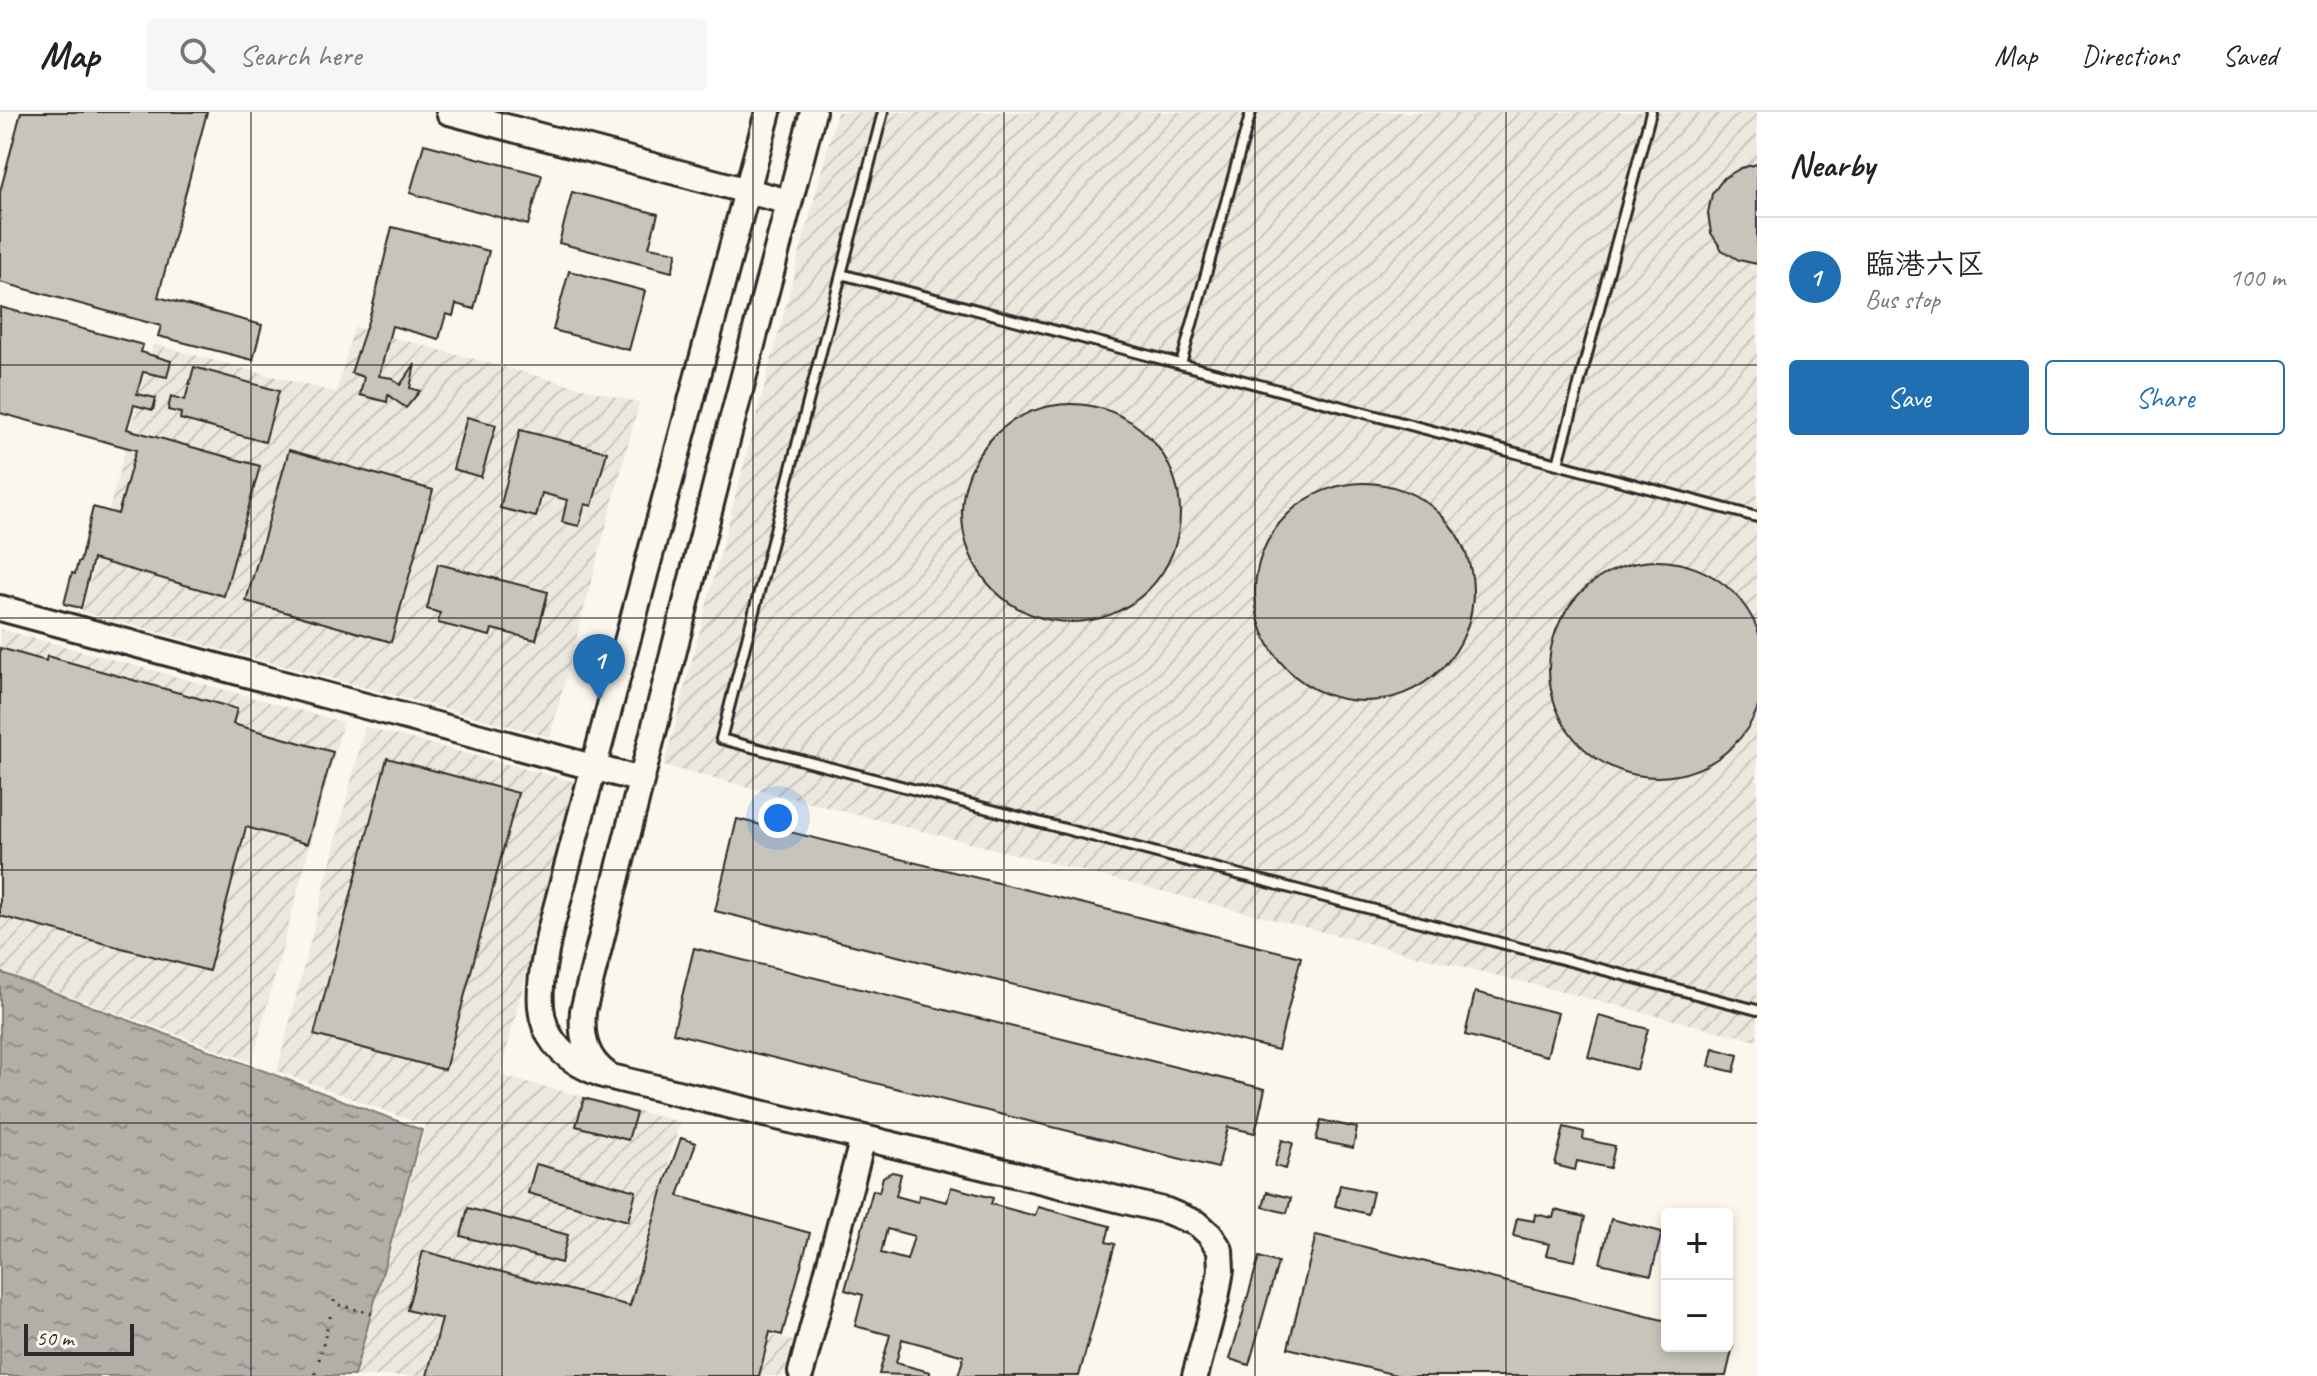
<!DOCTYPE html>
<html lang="en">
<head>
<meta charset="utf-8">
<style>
	:root { --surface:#fff; --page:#f6f6f6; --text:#222; --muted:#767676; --line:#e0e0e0; --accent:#1f6fb2 }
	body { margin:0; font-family:Caveat,"Klee One",sans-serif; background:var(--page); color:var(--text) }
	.controls { position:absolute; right:24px; bottom:24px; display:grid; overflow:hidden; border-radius:8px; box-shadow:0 4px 12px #0003 }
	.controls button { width:72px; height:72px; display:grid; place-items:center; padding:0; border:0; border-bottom:2px solid var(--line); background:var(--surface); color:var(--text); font:40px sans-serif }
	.scale { position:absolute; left:24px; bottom:20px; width:110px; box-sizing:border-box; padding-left:8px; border:4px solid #2b2b2b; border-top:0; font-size:22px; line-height:28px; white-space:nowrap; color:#2b2b2b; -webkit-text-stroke:6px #fbf7ec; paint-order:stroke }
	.you { position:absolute; left:778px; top:706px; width:28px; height:28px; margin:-20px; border:6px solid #fff; border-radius:50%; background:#1a73e8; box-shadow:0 0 0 12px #1a73e833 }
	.badge { display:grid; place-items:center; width:52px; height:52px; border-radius:50%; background:var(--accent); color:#fff; font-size:26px; font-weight:700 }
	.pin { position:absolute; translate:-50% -66px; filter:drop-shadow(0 2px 4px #0008) }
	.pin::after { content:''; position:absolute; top:42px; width:28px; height:24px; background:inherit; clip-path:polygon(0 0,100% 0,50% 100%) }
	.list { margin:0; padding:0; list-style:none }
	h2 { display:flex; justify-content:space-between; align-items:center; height:104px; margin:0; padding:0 32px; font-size:34px }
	h2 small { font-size:26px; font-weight:400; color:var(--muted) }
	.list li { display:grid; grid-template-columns:52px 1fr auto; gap:24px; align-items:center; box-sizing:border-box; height:120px; padding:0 32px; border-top:2px solid var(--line) }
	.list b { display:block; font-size:30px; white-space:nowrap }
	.list p { margin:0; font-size:26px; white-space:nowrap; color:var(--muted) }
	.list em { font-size:26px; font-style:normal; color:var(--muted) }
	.actions { display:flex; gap:16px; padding:24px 32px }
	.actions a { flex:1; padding:18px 0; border:2px solid var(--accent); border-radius:8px; text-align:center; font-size:28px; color:var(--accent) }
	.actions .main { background:var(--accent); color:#fff }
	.icon { flex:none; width:44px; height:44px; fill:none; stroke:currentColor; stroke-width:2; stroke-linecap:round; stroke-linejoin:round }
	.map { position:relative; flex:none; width:1757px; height:1264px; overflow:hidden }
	header { display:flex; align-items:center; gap:48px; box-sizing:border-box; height:112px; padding:0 40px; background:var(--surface); border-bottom:2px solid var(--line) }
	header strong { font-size:38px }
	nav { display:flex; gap:44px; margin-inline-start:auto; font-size:28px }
	.search { width:560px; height:72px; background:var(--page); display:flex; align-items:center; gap:20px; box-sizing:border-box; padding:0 28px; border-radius:8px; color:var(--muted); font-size:30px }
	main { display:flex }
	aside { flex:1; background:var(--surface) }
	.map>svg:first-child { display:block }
</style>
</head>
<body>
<header>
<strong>Map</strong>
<div class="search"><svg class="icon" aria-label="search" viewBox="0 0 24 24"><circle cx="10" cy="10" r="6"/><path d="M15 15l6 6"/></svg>Search here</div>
<nav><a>Map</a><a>Directions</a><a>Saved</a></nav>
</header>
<main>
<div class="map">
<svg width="1757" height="1264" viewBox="0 0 1757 1264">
	<defs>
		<pattern id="industrial-furrows" width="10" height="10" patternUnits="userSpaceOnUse" patternTransform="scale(2)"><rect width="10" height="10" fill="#ebe8de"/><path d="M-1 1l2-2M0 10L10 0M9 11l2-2" fill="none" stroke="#cac7bf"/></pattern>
		<pattern id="water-ripples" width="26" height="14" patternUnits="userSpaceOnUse" patternTransform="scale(2)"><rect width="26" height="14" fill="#b1afa7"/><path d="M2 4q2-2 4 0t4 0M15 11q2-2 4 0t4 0" fill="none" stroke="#908f88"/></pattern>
	</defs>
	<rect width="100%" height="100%" fill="#fbf7ec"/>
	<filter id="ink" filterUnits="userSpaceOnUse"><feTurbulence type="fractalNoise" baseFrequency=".0125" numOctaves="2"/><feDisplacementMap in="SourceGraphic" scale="16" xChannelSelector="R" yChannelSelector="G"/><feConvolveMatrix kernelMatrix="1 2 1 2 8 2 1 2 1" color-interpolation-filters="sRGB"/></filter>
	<g filter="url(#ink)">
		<path fill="url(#industrial-furrows)" d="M837,0H1757V929L664,654Z
			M354,215L639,291L550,625L82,500L153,232L336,281Z
			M0,517L343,610L252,950L0,858Z
			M365,615L576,670L500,963L680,1010L631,1185L793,1229L783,1264H355L426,1014L277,959Z"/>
		<path fill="url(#water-ripples)" stroke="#7b7a75" stroke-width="2" d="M0,860L422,1018L354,1264H0Z"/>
		<path fill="#c7c4bc" stroke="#2b2b2b" stroke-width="2" fill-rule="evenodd" d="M21,0H207L158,185L262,213L253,248L158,224L161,214L0,170V80Z
			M424,32L542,63L528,113L410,81Z
			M1757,52V152L1739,148L1722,138L1711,121L1708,101L1712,82L1724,66L1741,56Z
			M572,80L658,102L649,135L677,140L672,160L559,131Z
			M392,115L489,139L474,197L456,192L453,204L446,202L439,227L392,214L379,264L392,266L400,273L415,252L410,276L420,279L406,296L388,283L387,290L360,283L364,265L351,261L372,197Z
			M569,159L645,179L629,238L553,218Z
			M0,195L143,233L141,240L171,249L167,265L143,260L137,282L156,286L153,298L134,293L127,317L260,354L224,484L93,447L81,496L64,492L72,461L75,462L78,450H80L93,395L118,402L136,338L0,301Z
			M194,255L279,279L265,330L180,307L181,301L168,298L171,284L185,288Z
			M962 401a109 109 0 1 1 218 0a109 109 0 1 1-218 0Z
			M467,305L496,313L481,365L453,357Z
			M520,318L607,340L592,394L585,392L579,414L562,410L567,388L542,381L536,405L500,396Z
			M289,338L433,378L391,530L246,489Z
			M1255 480a109 109 0 1 1 218 0a109 109 0 1 1-218 0Z
			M1549 557a108 108 0 1 1 216 0a108 108 0 1 1-216 0Z
			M438,452L548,480L536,528L492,517L490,524L438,511L440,501L427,497Z
			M0,536L46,549L47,544L237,597L233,612L333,640L307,732L246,715L209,859L0,804Z
			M387,646L518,681L445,958L314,923Z
			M737,707L1301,845L1278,938L715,799Z
			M694,836L1265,977L1255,1021L1228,1015L1218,1056L673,921Z
			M1475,880L1558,901L1547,944L1465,923Z
			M1599,904L1648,917L1637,958L1588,945Z
			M1713,936L1738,943L1734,960L1709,954Z
			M584,986L636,1001L628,1028L576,1014Z
			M1321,1008L1357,1016L1353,1036L1316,1028Z
			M1564,1015L1584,1020L1583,1027L1615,1034L1610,1056L1577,1049L1575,1058L1555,1053Z
			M681,1026L696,1031L678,1084L810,1121L782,1223L770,1220L759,1264H427L442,1207L407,1198L423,1139L630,1194L662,1079Z
			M1282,1028L1293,1031L1286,1057L1275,1054Z
			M536,1052L636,1079L628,1109L528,1081Z
			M892,1060L901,1062L896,1084L918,1090L919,1083L947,1090L951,1075L993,1086L991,1092L1035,1104L1038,1095L1110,1114L1106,1130L1115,1132L1079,1264H958L964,1244L902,1227L896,1251L930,1260V1264L879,1262L890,1223L855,1214L863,1183L845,1178L873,1078L879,1080L883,1065ZM887,1117L914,1124L907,1148L881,1141Z
			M1340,1073L1373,1080L1368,1102L1335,1094Z
			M1267,1080L1291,1086L1287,1101L1263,1095Z
			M468,1096L568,1123L561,1151L461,1124Z
			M1555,1098L1585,1105L1575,1149L1546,1143L1549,1132L1513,1124L1517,1106L1534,1109L1535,1102L1553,1106Z
			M1611,1107L1662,1120L1651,1163L1600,1151Z
			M1316,1123L1667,1209V1234H1733L1726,1264H1400L1288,1236Z
			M1259,1145L1278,1151L1249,1253L1230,1247Z"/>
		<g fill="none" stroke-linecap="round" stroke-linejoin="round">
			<g stroke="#2b2b2b" stroke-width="14">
				<path id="lane" d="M883,0L721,627L1757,898
					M841,162L1757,405
					M1181,252L1251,0
					M1558,352L1651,0"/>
			</g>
			<g stroke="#2b2b2b" stroke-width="30">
				<path id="secondary" d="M449,0L789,90
					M768,0L550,819C536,887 527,935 603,963L1167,1099L1198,1112L1210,1123L1220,1138L1221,1158L1216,1186L1195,1264
					M0,496L641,668
					M608,963C585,947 581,925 583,899L726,332L813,0
					M801,1260L863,1026"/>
			</g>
			<path stroke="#2b2b2b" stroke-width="3" stroke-dasharray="2 6" stroke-linecap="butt" d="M334,1190L335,1184
				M339,1193L373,1202
				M330,1206L331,1199
				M323,1233L328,1212
				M319,1248L321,1239
				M315,1262L316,1258"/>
			<use href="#lane" stroke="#fbf7ec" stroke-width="8"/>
			<use href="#secondary" stroke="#fbf7ec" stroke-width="24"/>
		</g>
	</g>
	<path fill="none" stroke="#2b2b2b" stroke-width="2" stroke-opacity="0.55" d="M251,0V1264M502,0V1264M753,0V1264M1004,0V1264M1255,0V1264M1506,0V1264M0,253H1757M0,506H1757M0,758H1757M0,1011H1757"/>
</svg>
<div class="controls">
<button>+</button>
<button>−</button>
</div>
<div class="scale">50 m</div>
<div class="you"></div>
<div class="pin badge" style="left:599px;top:588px">1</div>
</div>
<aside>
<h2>Nearby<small></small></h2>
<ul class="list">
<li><span class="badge">1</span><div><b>臨港六区</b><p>Bus stop</p></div><em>100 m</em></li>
</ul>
<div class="actions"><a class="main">Save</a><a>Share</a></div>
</aside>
</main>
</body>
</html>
